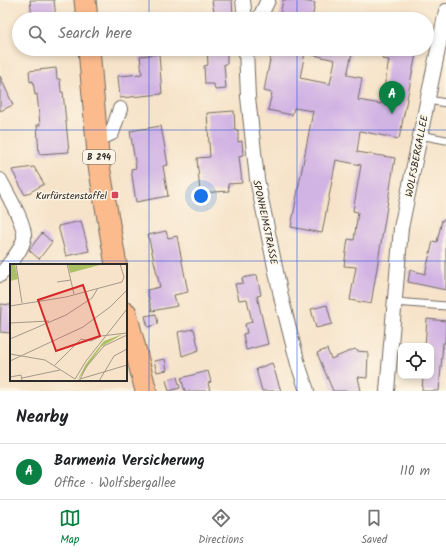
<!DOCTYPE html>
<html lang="en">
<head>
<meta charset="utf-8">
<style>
	:root { --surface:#fff; --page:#f6f6f6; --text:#202124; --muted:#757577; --line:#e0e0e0; --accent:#0b8043 }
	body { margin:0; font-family:Kalam,sans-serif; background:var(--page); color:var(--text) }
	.controls { position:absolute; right:12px; bottom:12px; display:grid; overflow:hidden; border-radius:8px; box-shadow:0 2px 6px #0003 }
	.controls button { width:36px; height:36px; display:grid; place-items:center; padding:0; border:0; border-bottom:1px solid var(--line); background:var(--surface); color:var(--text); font:20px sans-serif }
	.you { position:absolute; left:201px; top:196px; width:14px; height:14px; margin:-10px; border:3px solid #fff; border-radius:50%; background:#1a73e8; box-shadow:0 0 0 6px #1a73e833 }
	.badge { display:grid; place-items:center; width:26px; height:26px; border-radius:50%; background:var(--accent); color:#fff; font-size:13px; font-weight:700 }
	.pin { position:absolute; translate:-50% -33px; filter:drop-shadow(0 1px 2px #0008) }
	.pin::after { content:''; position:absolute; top:21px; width:14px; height:12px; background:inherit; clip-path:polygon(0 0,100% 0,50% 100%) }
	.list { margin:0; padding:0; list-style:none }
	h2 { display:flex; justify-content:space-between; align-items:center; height:52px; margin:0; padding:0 16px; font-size:17px }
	h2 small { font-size:13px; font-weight:400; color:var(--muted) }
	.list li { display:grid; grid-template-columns:26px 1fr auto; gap:12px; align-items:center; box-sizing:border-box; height:56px; padding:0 16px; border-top:1px solid var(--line) }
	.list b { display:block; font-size:15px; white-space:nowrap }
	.list p { margin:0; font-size:13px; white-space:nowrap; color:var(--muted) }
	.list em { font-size:13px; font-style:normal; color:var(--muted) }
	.icon { flex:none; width:22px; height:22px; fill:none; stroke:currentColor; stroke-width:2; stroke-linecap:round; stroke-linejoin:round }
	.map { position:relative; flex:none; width:446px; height:391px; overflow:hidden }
	.search { position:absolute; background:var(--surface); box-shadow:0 2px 6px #0003; left:12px; right:12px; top:12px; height:44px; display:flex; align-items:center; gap:10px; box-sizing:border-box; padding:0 14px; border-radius:22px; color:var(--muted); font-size:15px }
	.sheet { height:108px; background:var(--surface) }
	nav { display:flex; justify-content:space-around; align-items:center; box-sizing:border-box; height:56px; border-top:1px solid var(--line); background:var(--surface); font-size:11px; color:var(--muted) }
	nav a { display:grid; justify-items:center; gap:2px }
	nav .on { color:var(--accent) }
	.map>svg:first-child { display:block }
</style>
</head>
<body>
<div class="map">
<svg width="446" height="391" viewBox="0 0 446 391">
	<rect width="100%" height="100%" fill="#fcf5e5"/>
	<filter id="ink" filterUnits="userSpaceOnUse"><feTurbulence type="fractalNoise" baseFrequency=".025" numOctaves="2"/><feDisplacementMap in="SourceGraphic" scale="8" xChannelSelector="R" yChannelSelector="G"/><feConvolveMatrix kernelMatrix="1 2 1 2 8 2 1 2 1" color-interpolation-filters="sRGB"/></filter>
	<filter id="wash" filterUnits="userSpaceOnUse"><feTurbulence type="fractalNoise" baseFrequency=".012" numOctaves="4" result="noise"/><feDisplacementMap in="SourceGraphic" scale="16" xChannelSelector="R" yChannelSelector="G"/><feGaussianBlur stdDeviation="0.9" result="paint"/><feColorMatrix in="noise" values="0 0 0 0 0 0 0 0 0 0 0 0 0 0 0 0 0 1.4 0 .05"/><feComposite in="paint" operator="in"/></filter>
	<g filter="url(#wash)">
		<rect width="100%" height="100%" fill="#f6e3c9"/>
		<g id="blocks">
			<path fill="#d2b4e4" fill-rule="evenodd" d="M30,0H54L56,19H32Z
				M212,0H232L233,15L228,16V19H215Z
				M283,0H298L315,3L312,19H279Z
				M207,49H227V64H224L226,89L215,90L214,84H205L204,66L208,65Z
				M272,49H353L347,75L362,78L358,100L381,104L389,60L382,59L384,49H417L399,139L360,131L357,152L395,158L371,304L350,300L356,267L344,266L348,239L354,240L358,212L353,211L361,165L336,160L322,233L291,227L313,111L294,108L292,115L268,110L272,93L264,91ZM305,53L335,60L330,84L300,78Z
				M159,54L162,94L120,98L118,76L142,74L140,56Z
				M56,68L57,79H60L61,92H63L69,152L39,154L37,125H40L37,94L35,95L33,81L30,82L29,71Z
				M0,76L13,105L0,111Z
				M234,111L235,130H238V142L242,141L243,155L239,156L242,183L228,184L229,191L200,193L197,158L210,157L207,113Z
				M161,126L168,165L163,166L168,196L136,202L131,169L136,168L130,131Z
				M34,167L44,184L25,195L12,170Z
				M442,220H446V290L408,282L410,270L425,274L433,241L437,242Z
				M81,221L89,251L66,256L58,226Z
				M166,231L168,238L177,236L188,292L174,295L177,306L152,311L147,290L160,287L148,235Z
				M42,233L52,242L39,259L29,250Z
				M257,275L261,295L257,296L268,344L246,350L243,334L247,333L245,324L252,322L247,299L239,300L235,284L243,283L242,278Z
				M1,304L11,305V333L0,332Z
				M327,305L332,324L316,328L311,309Z
				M156,314L158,324L148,327L145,316Z
				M427,319L446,321L445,343H443L439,391H422L423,376H431V346H425Z
				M194,329L199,350L182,356L178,332Z
				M327,349L331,359L355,349L357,351L368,352L367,378L358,377L361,391H333L317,353Z
				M165,359L167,370L157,372L154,361Z
				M272,363L281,391H262L256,369Z
				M208,371L211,382L208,383L210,391H185L181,378Z
				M177,377L180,388L169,391L166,380Z"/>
		</g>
	</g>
	<g filter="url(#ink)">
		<use href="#blocks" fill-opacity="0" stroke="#726b62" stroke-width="1"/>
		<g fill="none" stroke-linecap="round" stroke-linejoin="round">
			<g stroke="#726b62" stroke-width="9">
				<path id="service" d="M428,100L446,103
					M420,135L446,140
					M395,302L446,306"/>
			</g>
			<g stroke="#726b62" stroke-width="16">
				<path id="minor" d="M243,0L245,19
					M259,19L268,0
					M246,49L248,97L257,179L282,301L298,364L307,391
					M97,140L112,133L120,109
					M0,180C7,194 26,224 24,238C22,251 8,265 0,275
					M387,391L401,228L446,11"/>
			</g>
			<g stroke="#726b62" stroke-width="23">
				<path id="primary" d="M85,0L87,19
					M89,49L99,166L116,265
					M126,313L146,391"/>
			</g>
			<use href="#service" stroke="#fff" stroke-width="7"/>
			<use href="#minor" stroke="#fff" stroke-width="14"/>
			<use href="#primary" stroke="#fbbb8d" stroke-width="21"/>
		</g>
	</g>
	<path fill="none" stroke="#1d4ed8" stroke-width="1" stroke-opacity="0.55" d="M149,0V19M297,0V19M149,49V391M297,49V391M0,130H446M0,261H446"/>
	<rect fill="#d1495b" stroke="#fcf5e5" stroke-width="1.5" x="111" y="191" width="8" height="8" rx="2"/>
	<g text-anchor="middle" stroke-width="3" stroke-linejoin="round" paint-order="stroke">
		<rect fill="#fcf5e5" stroke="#6a6863" stroke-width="1" x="83" y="150" width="32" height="14" rx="3"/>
		<g font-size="9" font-weight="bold" fill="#2b2b2b">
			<text x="99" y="160">B 294</text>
		</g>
		<g font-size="10" fill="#2b2b2b" stroke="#fcf5e5">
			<text transform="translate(416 156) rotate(-79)" y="4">WOLFSBERGALLEE</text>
			<text transform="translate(266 222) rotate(78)" y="4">SPONHEIMSTRASSE</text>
		</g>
		<g font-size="10" fill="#2b2b2b" stroke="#fcf5e5" text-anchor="end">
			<text x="107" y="199">Kurfürstenstaffel</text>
		</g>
	</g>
	<g transform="translate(10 264)">
		<rect width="117" height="117" fill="#f6e3c9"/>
		<path d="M0,0H5L8,15L0,17ZM61,0H93L60,9L58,1ZM113,70L91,83L67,117L76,100L94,77Z" fill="#acc064"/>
		<path fill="none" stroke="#a5998a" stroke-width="1" d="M6,0L12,39M57,0L64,30M47,18L61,16M0,42L56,33L112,18L114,13L110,0M0,59L39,57M0,75L56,51L82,34L88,24M0,90L35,96L65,115M0,97L73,63L100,43L117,26M45,101L71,75L81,77L91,72L117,69M0,113L11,111L12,117M12,114L50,106M65,115L76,97L117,45M70,115L117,101M69,117L77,102L94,82L117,71M89,117L104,92L117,85"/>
		<path fill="#d62828" fill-opacity="0.15" stroke="#d62828" stroke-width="2" d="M73,21L90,72L46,87L28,36Z"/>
		<rect width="117" height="117" fill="none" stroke="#2b2b2b" stroke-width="2"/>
	</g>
</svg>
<div class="controls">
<button><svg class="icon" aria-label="locate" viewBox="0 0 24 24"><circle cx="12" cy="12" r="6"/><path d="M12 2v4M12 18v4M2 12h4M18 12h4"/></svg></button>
</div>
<div class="you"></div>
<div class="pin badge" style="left:392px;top:114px">A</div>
<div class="search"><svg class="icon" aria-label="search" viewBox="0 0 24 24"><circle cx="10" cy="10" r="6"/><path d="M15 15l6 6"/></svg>Search here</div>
</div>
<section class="sheet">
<h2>Nearby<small></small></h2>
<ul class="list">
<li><span class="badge">A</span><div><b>Barmenia Versicherung</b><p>Office · Wolfsbergallee</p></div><em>110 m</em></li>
</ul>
</section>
<nav>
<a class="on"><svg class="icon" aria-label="map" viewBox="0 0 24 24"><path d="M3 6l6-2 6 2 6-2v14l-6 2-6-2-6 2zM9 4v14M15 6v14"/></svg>Map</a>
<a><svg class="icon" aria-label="directions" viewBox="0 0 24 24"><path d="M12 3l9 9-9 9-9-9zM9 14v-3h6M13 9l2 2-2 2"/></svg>Directions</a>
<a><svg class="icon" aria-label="saved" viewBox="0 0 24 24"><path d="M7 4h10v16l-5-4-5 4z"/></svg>Saved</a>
</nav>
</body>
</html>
